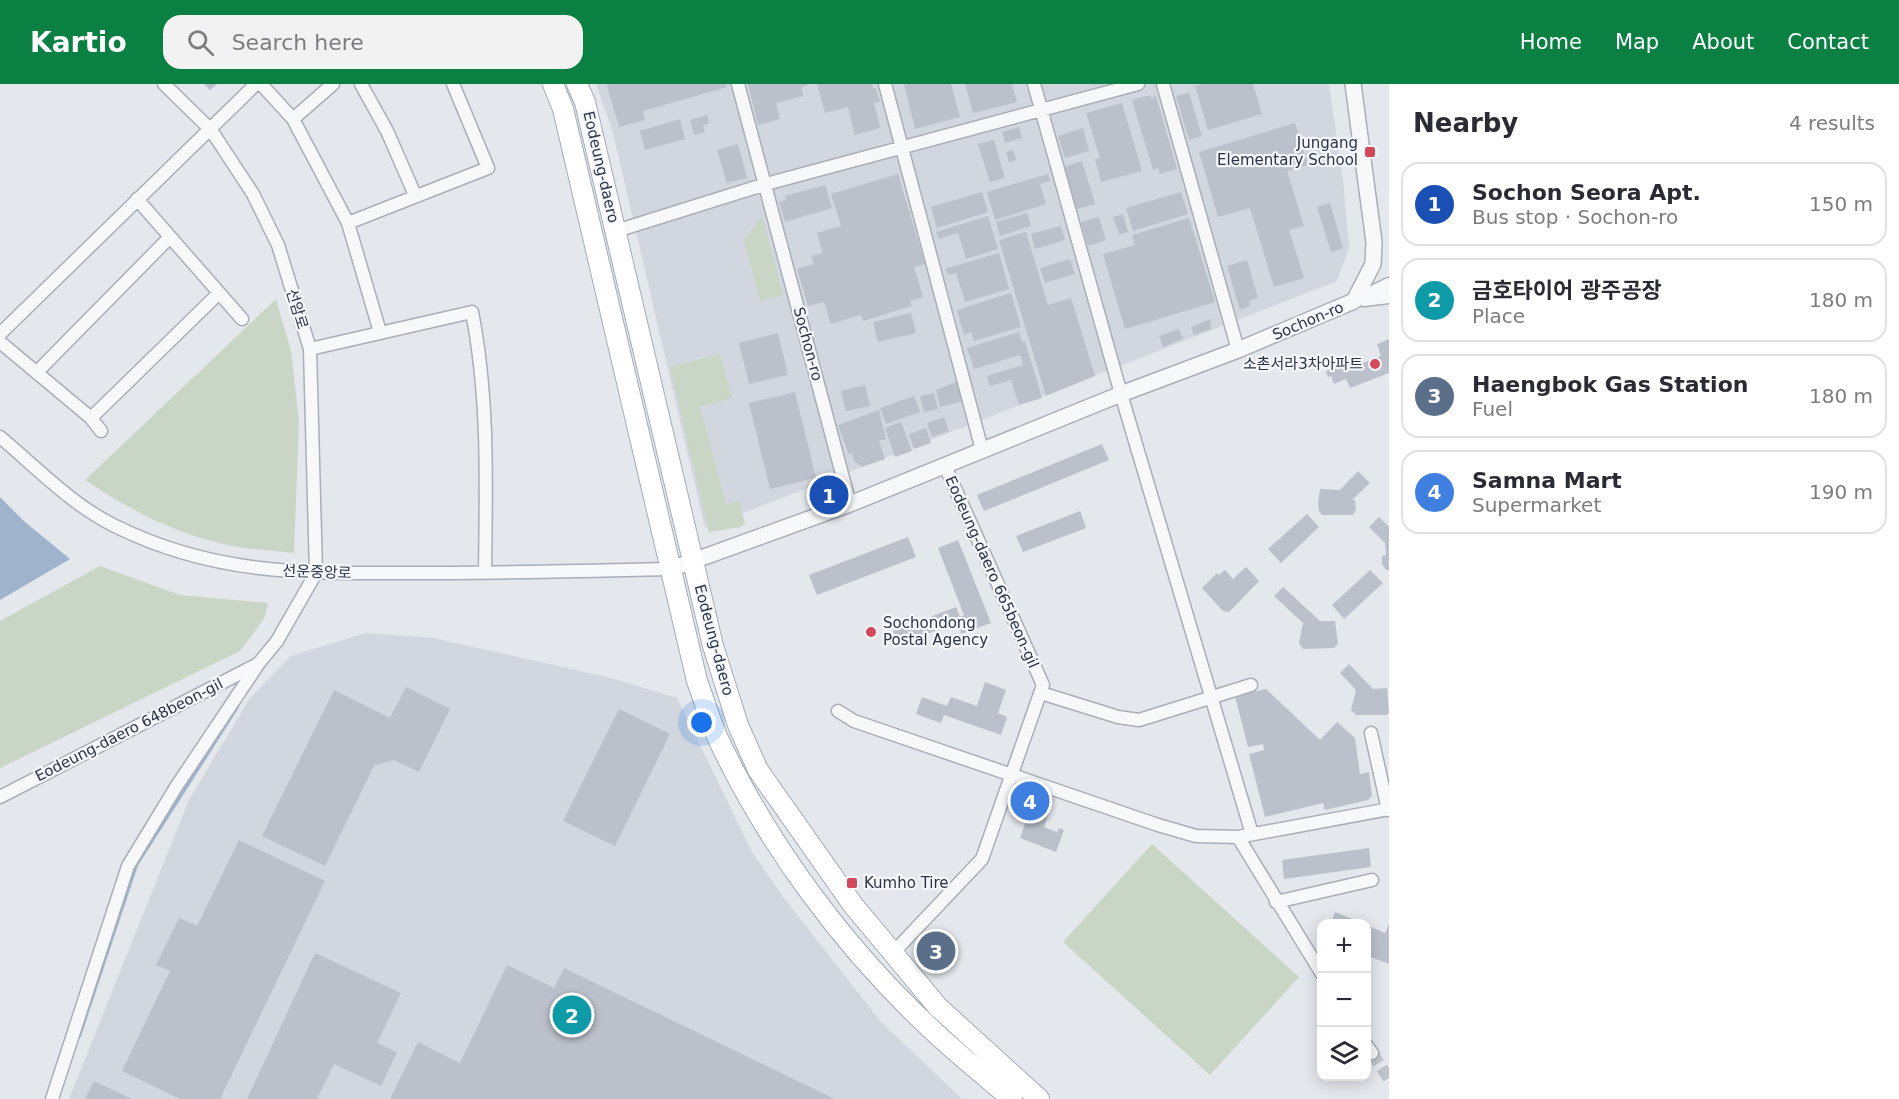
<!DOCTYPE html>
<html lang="en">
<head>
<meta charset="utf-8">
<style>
	:root { --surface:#fff; --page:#f2f2f3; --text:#2b2b33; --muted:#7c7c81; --line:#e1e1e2; --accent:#0b8043 }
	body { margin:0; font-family:"DejaVu Sans","Noto Sans KR",sans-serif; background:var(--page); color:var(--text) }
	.controls { position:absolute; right:18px; bottom:18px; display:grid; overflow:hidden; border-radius:12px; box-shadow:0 3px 15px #0003 }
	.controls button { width:54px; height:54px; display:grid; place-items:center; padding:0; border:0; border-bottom:2px solid var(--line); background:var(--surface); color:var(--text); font:30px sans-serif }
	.you { position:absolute; left:702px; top:639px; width:21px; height:21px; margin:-15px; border:4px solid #fff; border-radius:50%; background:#1a73e8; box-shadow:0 0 0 9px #1a73e833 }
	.badge { display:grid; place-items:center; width:39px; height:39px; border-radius:50%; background:var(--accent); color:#fff; font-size:20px; font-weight:700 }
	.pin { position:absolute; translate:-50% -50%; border:3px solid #fff; box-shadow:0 2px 6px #0006 }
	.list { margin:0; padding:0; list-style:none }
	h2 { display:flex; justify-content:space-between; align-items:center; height:78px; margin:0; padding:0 24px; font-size:26px }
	h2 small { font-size:20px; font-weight:400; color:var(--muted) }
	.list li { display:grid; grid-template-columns:39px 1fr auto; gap:18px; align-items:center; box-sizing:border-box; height:84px; margin:0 12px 12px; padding:0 12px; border:2px solid var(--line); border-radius:18px }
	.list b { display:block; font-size:22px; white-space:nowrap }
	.list p { margin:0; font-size:20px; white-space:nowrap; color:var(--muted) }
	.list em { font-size:20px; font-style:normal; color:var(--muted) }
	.icon { flex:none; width:33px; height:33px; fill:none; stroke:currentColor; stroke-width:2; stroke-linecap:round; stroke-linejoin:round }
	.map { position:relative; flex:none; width:1389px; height:1015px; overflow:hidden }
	header { display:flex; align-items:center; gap:36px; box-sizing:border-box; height:84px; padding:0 30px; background:var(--accent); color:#fff }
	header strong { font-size:28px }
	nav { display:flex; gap:33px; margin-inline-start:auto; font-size:21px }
	.search { width:420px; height:54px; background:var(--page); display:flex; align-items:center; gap:15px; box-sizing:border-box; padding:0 21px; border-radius:18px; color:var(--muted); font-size:22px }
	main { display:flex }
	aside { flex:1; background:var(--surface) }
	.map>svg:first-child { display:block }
</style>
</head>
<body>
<header>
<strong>Kartio</strong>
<div class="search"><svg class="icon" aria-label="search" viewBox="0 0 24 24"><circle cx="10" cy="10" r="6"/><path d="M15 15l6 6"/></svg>Search here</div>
<nav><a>Home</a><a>Map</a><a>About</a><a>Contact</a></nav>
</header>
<main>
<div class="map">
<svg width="1389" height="1015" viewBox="0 0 1389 1015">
	<rect width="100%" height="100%" fill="#e4e7ec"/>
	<path fill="#d2d6de" d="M596,0H1329L1343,96L1349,164L1337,197L705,444L613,49Z
		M366,549L433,554L611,594L677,614L752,768L784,814L881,938L962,1015H69L189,716L250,614L291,572Z"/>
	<path fill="#c9d6c5" d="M762,132L783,211L760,217L744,157Z
		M276,215L291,267L299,337L294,469C268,466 240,465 215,458C167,446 126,423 85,396Z
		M720,270L732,314L700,323L726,420L739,417L745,439L741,443L709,448L670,283Z
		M100,482L180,511L268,519L264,535L240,567L0,684V537Z
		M1152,760L1299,893L1210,991L1063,858Z"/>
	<path fill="#9fb4cc" d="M0,413L25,438L70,475L0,516Z"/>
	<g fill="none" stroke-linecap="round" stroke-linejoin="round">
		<path stroke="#9fb4cc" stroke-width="4" d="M79,952L136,781L237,623"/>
	</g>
	<path fill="#bbc0ca" d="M204,0H217L210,6Z
		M610,0H726L727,3L643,27L645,36L619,43L607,1Z
		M748,0H808V1L801,3L803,12L776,19L780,35L758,41Z
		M817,0H872L873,4H876L880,18L874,19L880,44L855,51L848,23L825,29Z
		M904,0H951L960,33L915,45Z
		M965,0H1012L1017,18L973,29Z
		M1202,0H1253L1262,30L1208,46L1195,2Z
		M1189,9L1202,52L1189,56L1176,12Z
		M1150,11L1151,14L1156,12L1177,85L1160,90L1158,84L1153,86L1132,16Z
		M1122,19L1142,87L1101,98L1095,75L1100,74L1086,29Z
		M707,31L709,39L703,41L705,48L694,51L690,36Z
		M680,35L685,55L645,66L640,47Z
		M1295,39L1308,81L1287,87L1304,142L1289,146L1304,194L1274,203L1250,124L1218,133L1199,68Z
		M1019,43L1022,54L1005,59L1002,48Z
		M1083,44L1089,67L1065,74L1058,52Z
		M994,56L1005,94L990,98L978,60Z
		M738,60L747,94L727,99L717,66Z
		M1013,66L1016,76L1009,79L1006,68Z
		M1082,77L1095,120L1077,125L1064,83Z
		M898,90L925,180L914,183L923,213L910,217L912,222L863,237L861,231L831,240L824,218L808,222L797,185L814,180L811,172L823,169L817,149L841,142L831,110Z
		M1048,90L1050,97L1040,100L1046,120L995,136L987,108Z
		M825,101L832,124L785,138L779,118L786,116L785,112Z
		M982,108L988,128L937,144L931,123Z
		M1181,108L1188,130L1133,147L1126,124Z
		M1330,119L1343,164L1331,168L1317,123Z
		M1027,129L1031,142L1000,152L996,138Z
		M1123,130L1128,148L1119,151L1113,133Z
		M988,132L998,165L966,175L958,149L939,155L936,148Z
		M1099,133L1106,156L1088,162L1081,138Z
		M1189,134L1215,218L1125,245L1103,170L1135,161L1132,151Z
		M1061,142L1065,156L1035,165L1031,150Z
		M1026,148L1048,221L1071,214L1095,292L1046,312L999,156Z
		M999,169L1009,205L965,218L956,189L948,191L945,185Z
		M1070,175L1075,190L1045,199L1040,184Z
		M1247,176L1258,214L1249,217L1250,222L1240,226L1227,182Z
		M1011,209L1021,243L974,257L971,248L964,251L957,226Z
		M911,229L916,249L878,258L873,238Z
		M1210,235L1211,245L1194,251L1191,243Z
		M1179,245L1183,255L1163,263L1159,252Z
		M1019,248L1022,258L1025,257L1042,314L1019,321L1011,296L990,302L987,292L1023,281L1020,271L974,285L967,264Z
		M778,249L788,291L749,300L739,259Z
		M1389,255V289L1350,304L1346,295L1334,300L1331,292L1328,293L1326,287L1352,277L1355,282L1381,272L1377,260Z
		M958,297L963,317L940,323L936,306Z
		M865,301L870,322L846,327L841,307Z
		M795,308L816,394L770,405L749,319Z
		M934,309L938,325L924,328L920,312Z
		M914,312L920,328L886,340L880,324Z
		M879,326L886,355L879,357L885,375L862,383L855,378L852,369L849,371L838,341Z
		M944,333L949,347L932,353L927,339Z
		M901,338L912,367L895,373L885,344Z
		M926,344L931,359L914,365L909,350Z
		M1102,360L1109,376L984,427L977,411Z
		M1358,387L1370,399L1352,416H1355L1356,425L1353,431H1322L1319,427L1318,419L1320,405L1340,406Z
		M1080,427L1086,444L1023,468L1016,452Z
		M1307,430L1319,443L1281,479L1268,465Z
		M1379,433L1389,443V486H1386L1382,480V472L1386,471L1385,459L1369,443Z
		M908,453L916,473L817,511L809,491Z
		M958,456L991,539L961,550L959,538L898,561L893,547L956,523L960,533L964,531L938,464Z
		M1246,483L1259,497L1229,528L1223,527L1202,504L1217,489L1219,491L1225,486L1233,495Z
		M1370,486L1383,499L1344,535L1332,521Z
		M1283,503L1320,537H1335L1338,560L1334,564L1303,565L1299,559L1303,539L1274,512Z
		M1349,580L1373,605L1387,604L1389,629L1386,631H1356L1351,626L1356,606L1340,589Z
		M985,598L1006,606L998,629L1007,633L1001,651L944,631L941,639L916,630L922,613L947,622L951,613L977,622Z
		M406,603L450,625L419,688L394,676L378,681L375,680L325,782L262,752L334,606L390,634Z
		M1266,605L1320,656L1337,638L1355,654L1360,690L1369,688L1372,712L1368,716L1325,726L1323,719L1265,733L1249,670L1264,666L1263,660L1248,663L1235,612Z
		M619,625L670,650L615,762L563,737Z
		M1036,709L1054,715L1044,743L1057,748L1059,744L1064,746L1056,768L1020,754Z
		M239,756L325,797L220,1015H180L122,987L170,887L156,881L179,834L197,842Z
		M1369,764L1371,783L1284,795L1282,776Z
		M1335,828L1362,839V840H1331Z
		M1389,840V880L1366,871V841L1385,849Z
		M315,869L401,909L377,959L397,968L381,1002L334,980L317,1015H247Z
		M507,881L554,904L564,884L835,1015H390L418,958L460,979Z
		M94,997L132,1015H85Z"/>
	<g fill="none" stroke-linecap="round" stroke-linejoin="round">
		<path stroke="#bfc3cb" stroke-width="12" stroke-dasharray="12 6" stroke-linecap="butt" d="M1372,969L1389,995"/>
		<g stroke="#a9aeb7" stroke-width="15">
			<path id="minor" d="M261,0L293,35L348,139L380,248
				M361,0L387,47L415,111
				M738,0L850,420
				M885,0L982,366
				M1034,0L1121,310L1252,750
				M1163,0L1238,266
				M293,35L333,0
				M137,115L242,235
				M348,139L488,84L453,0
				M616,147L766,100L1138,0
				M1364,216L1389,213
				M1354,217L1389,200
				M0,250L256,0
				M0,258L91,334L101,347
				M310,265L472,228C489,315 486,401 485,489
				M37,288L170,153
				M91,334L219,209
				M0,353C37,384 72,421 115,442C218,493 310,489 421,489C504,489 588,487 671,485
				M1041,609L1118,633L1139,636L1251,601
				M838,627L854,637L1158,741L1196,752L1238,753L1389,725
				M1371,649L1388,726
				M0,713L258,580
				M1238,753L1322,890
				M1276,818L1372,796
				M892,870L982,775L1043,601L945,382
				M1366,961L1372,969
				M52,1015L128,782L176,703L259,579L277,557L316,489L310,265L278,161L253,110L211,46L164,0"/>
		</g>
		<g stroke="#a9aeb7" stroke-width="18">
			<path id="tertiary" d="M671,485L850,420L1121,310L1238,266L1354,217L1373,180L1374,158L1353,0"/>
		</g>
		<g stroke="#a3abb8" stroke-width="22">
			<path id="primary" d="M553,0L563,25L697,597C705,618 711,641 721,661C771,765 845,864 929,943C955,968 984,991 1012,1015
				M577,0L585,18L713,562L738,641L758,686L853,821L938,923L1039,1015"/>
		</g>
		<use href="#minor" stroke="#f7f8fa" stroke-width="12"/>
		<use href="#tertiary" stroke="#f7f8fa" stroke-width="15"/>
		<use href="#primary" stroke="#fff" stroke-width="20"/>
	</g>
	<g fill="#d1495b" stroke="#f4f6f9" stroke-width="2">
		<rect x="1364" y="62" width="12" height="12" rx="3"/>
		<circle cx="1375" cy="280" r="6"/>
		<circle cx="871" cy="548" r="6"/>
		<rect x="846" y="793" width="12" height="12" rx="3"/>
	</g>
	<g text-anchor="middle" stroke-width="4.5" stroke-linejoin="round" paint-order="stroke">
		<g font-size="15" fill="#2b3445" stroke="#f4f6f9" text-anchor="end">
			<text x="1358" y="64">Jungang<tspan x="1358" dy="17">Elementary School</tspan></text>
			<text x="1363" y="285">소촌서라3차아파트</text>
			<text x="883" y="544" text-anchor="start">Sochondong<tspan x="883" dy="17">Postal Agency</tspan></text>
			<text x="864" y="804" text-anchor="start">Kumho Tire</text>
		</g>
		<g font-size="15" fill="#2b3445" stroke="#f4f6f9">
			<text transform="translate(601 83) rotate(77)" y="5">Eodeung-daero</text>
			<text transform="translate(297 225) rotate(73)" y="5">선암로</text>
			<text transform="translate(1308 237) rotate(-23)" y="5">Sochon-ro</text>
			<text transform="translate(808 260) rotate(75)" y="5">Sochon-ro</text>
			<text transform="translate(317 488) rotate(2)" y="5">선운중앙로</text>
			<text transform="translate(992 488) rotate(66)" y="5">Eodeung-daero 665beon-gil</text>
			<text transform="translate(714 556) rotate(75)" y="5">Eodeung-daero</text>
			<text transform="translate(129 646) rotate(-27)" y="5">Eodeung-daero 648beon-gil</text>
		</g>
	</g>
</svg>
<div class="controls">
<button>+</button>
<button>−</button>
<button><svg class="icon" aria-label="layers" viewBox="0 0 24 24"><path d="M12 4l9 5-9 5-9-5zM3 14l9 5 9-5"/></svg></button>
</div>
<div class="you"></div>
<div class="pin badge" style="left:829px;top:411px;background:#1a4fb4">1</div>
<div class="pin badge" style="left:572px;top:931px;background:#0f9aa8">2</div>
<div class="pin badge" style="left:936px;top:867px;background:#5c6f8a">3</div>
<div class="pin badge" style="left:1030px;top:717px;background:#3f7fe0">4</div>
</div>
<aside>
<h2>Nearby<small>4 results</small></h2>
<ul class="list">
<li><span class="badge" style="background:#1a4fb4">1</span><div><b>Sochon Seora Apt.</b><p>Bus stop · Sochon-ro</p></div><em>150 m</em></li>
<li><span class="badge" style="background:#0f9aa8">2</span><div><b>금호타이어 광주공장</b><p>Place</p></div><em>180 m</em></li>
<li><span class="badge" style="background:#5c6f8a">3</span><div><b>Haengbok Gas Station</b><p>Fuel</p></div><em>180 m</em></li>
<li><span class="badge" style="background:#3f7fe0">4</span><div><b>Samna Mart</b><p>Supermarket</p></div><em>190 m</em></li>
</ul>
</aside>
</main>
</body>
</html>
